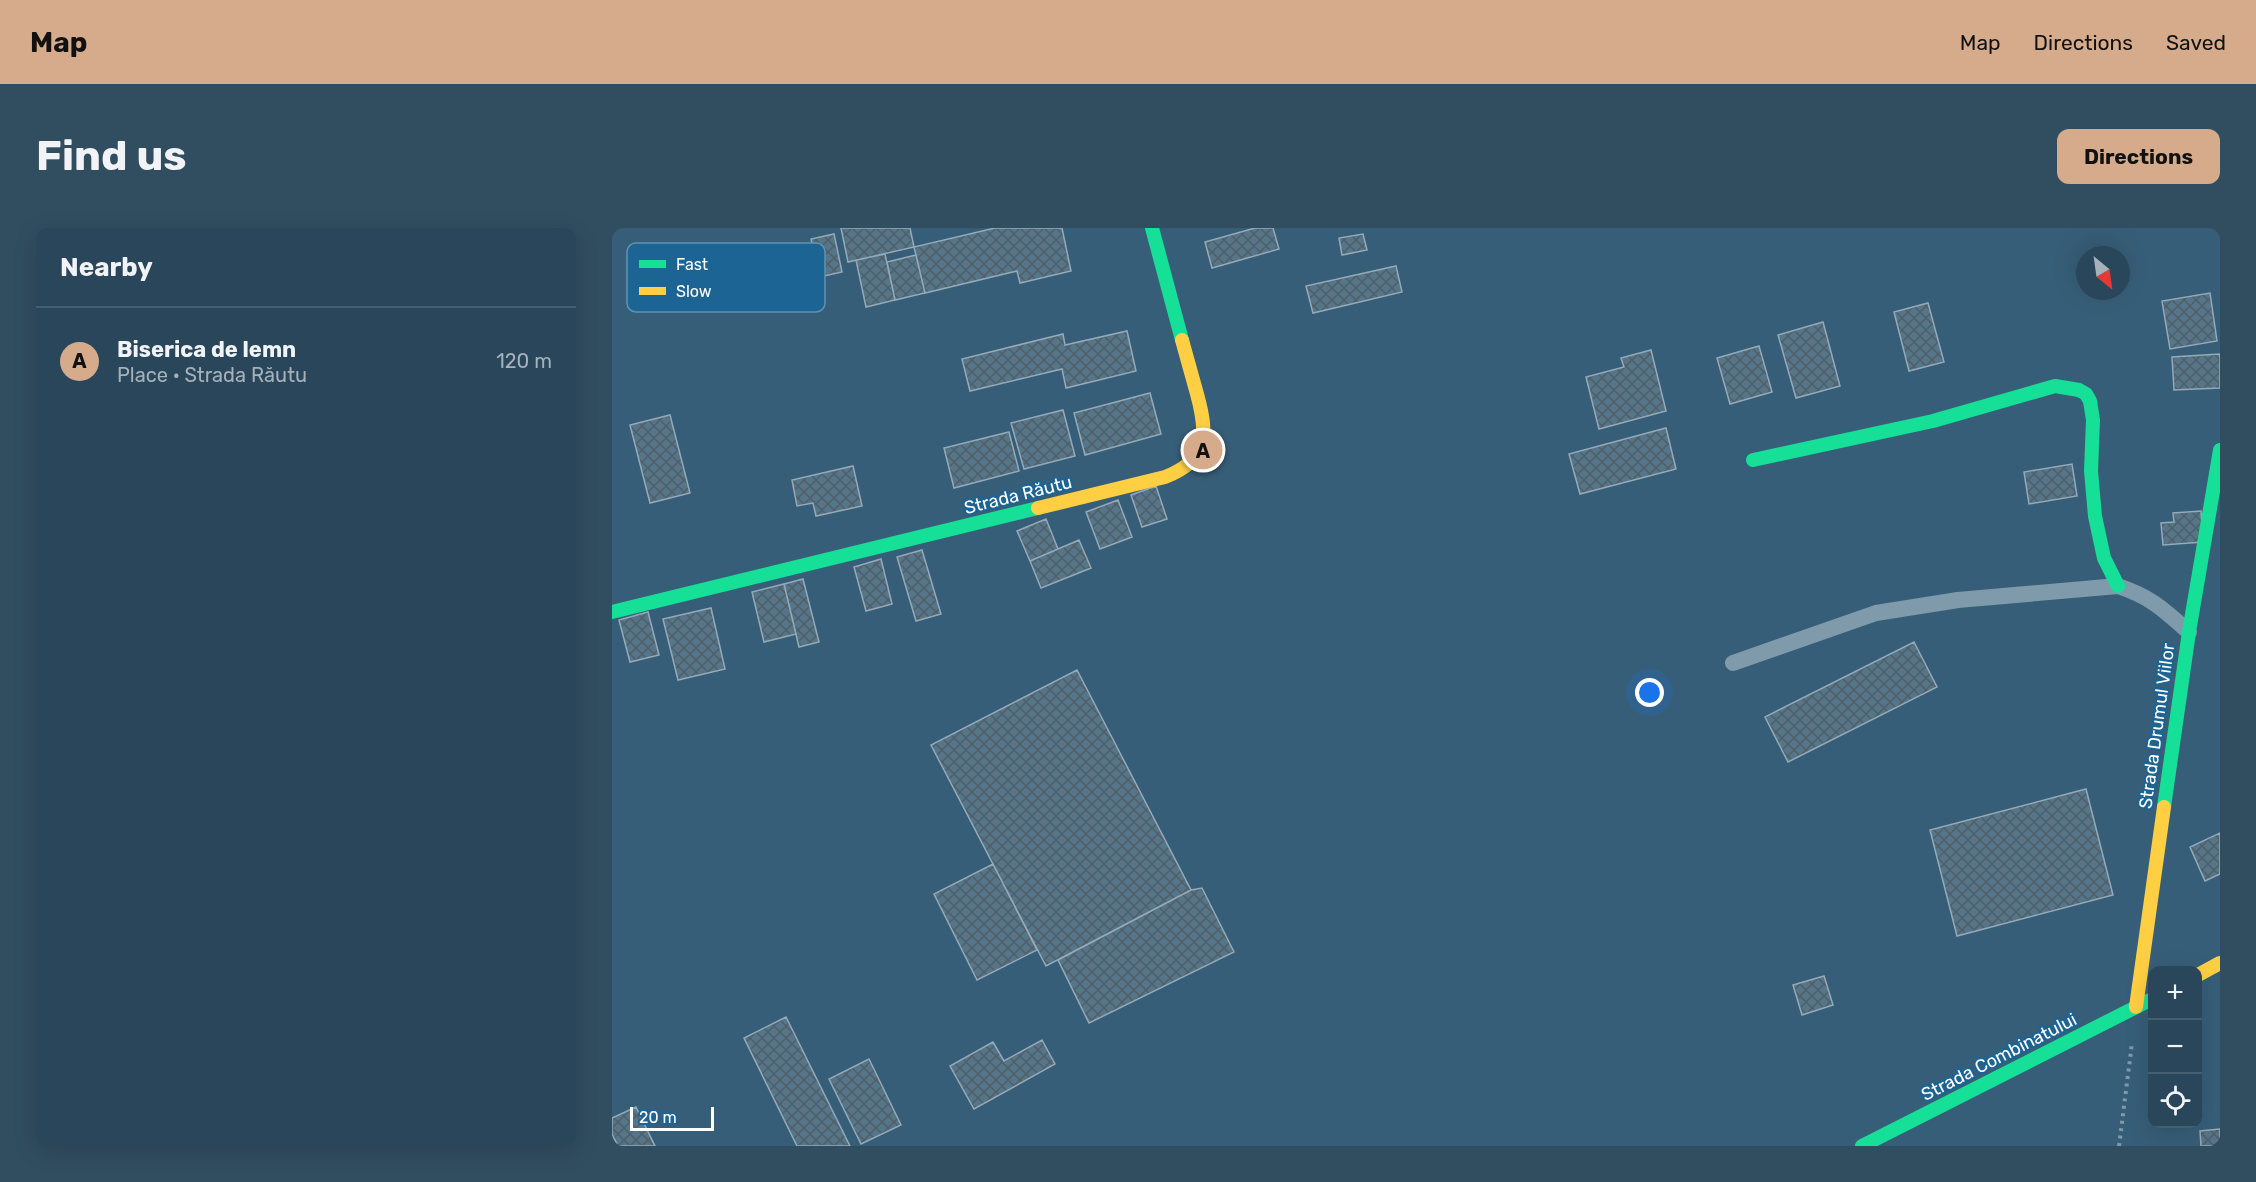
<!DOCTYPE html>
<html lang="en">
<head>
<meta charset="utf-8">
<style>
	:root { --surface:#29465a; --page:#314d60; --text:#f1f3f6; --muted:#a5b1bb; --line:#455e70; --accent:#d6ab8b }
	body { margin:0; font-family:Rubik,sans-serif; background:var(--page); color:var(--text) }
	.controls { position:absolute; right:18px; bottom:18px; display:grid; overflow:hidden; border-radius:12px; box-shadow:0 6px 24px #0002 }
	.controls button { width:54px; height:54px; display:grid; place-items:center; padding:0; border:0; border-bottom:2px solid var(--line); background:var(--surface); color:var(--text); font:30px sans-serif }
	.compass { position:absolute; left:1464px; top:18px; width:54px; height:54px; border-radius:50%; background:var(--surface); box-shadow:0 6px 24px #0002; rotate:151deg }
	.scale { position:absolute; left:18px; bottom:15px; width:84px; box-sizing:border-box; padding-left:6px; border:3px solid #fff; border-top:0; font-size:16px; line-height:21px; white-space:nowrap; color:#fff; -webkit-text-stroke:4px #1c6493; paint-order:stroke }
	.you { position:absolute; left:1038px; top:465px; width:21px; height:21px; margin:-15px; border:4px solid #fff; border-radius:50%; background:#1a73e8; box-shadow:0 0 0 9px #1a73e833 }
	.badge { display:grid; place-items:center; width:39px; height:39px; border-radius:50%; background:var(--accent); color:#111; font-size:20px; font-weight:700 }
	.pin { position:absolute; translate:-50% -50%; border:3px solid #fff; box-shadow:0 2px 6px #0006 }
	.list { margin:0; padding:0; list-style:none }
	h2 { display:flex; justify-content:space-between; align-items:center; height:78px; margin:0; padding:0 24px; font-size:26px }
	h2 small { font-size:20px; font-weight:400; color:var(--muted) }
	.list li { display:grid; grid-template-columns:39px 1fr auto; gap:18px; align-items:center; box-sizing:border-box; height:108px; padding:0 24px; border-top:2px solid var(--line) }
	.list b { display:block; font-size:22px; white-space:nowrap }
	.list p { margin:0; font-size:20px; white-space:nowrap; color:var(--muted) }
	.list em { font-size:20px; font-style:normal; color:var(--muted) }
	.icon { flex:none; width:33px; height:33px; fill:none; stroke:currentColor; stroke-width:2; stroke-linecap:round; stroke-linejoin:round }
	.map { position:relative; flex:none; width:1608px; height:918px; overflow:hidden; border-radius:12px }
	header { display:flex; align-items:center; gap:36px; box-sizing:border-box; height:84px; padding:0 30px; background:var(--accent); color:#111 }
	header strong { font-size:28px }
	nav { display:flex; gap:33px; margin-inline-start:auto; font-size:21px }
	.intro { display:flex; align-items:center; justify-content:space-between; box-sizing:border-box; height:144px; padding:0 36px }
	h1 { margin:0; font-size:42px }
	.button { padding:15px 27px; border-radius:12px; background:var(--accent); color:#111; font-size:21px; font-weight:700 }
	main { display:flex; gap:36px; padding:0 36px }
	aside { flex:1; background:var(--surface); border-radius:12px; box-shadow:0 6px 24px #0002 }
	.map>svg:first-child { display:block }
</style>
</head>
<body>
<header>
<strong>Map</strong>
<nav><a>Map</a><a>Directions</a><a>Saved</a></nav>
</header>
<div class="intro"><h1>Find us</h1><a class="button">Directions</a></div>
<main>
<aside>
<h2>Nearby<small></small></h2>
<ul class="list">
<li><span class="badge">A</span><div><b>Biserica de lemn</b><p>Place · Strada Răutu</p></div><em>120 m</em></li>
</ul>
</aside>
<div class="map">
<svg width="1608" height="918" viewBox="0 0 1608 918">
	<defs>
		<pattern id="building-cross-hatch" width="8" height="8" patternUnits="userSpaceOnUse" patternTransform="scale(1.5)"><rect width="8" height="8" fill="#557588"/><path d="M0 0l8 8M0 8l8-8" fill="none" stroke="#505e67"/></pattern>
	</defs>
	<rect width="100%" height="100%" fill="#375e78"/>
	<path fill="url(#building-cross-hatch)" stroke="#94aab9" stroke-width="1.5" d="M229,0H298L302,19L236,34Z
		M383,0H450L459,43L408,55L405,43L313,65L302,19Z
		M643,0H661L667,21L600,40L593,14Z
		M222,6L230,44L207,49L199,11Z
		M751,6L755,22L730,27L727,10Z
		M273,26L283,72L254,79L244,32Z
		M304,27L313,65L283,72L275,34Z
		M784,38L790,64L701,85L694,58Z
		M1598,65L1605,113L1558,121L1550,73Z
		M1316,75L1332,134L1297,143L1282,84Z
		M1211,94L1228,158L1184,170L1166,107Z
		M515,103L524,143L454,160L450,141L358,163L350,131L451,106L453,117Z
		M1147,118L1160,164L1118,176L1105,130Z
		M1039,122L1054,183L987,201L974,149L1012,139L1009,130Z
		M1608,126V160L1562,162L1560,129Z
		M538,165L549,206L473,227L462,185Z
		M451,182L463,228L412,241L399,195Z
		M58,187L78,265L38,275L18,197Z
		M1054,200L1064,241L968,266L957,226Z
		M397,204L407,243L342,260L332,220Z
		M1460,236L1465,268L1417,276L1412,244Z
		M241,238L250,278L204,288L201,275L185,278L180,252Z
		M544,258L555,291L530,299L519,267Z
		M506,272L520,309L488,321L474,284Z
		M1589,283L1591,314L1551,317L1549,295L1562,294L1561,285Z
		M434,291L446,321L418,333L405,303Z
		M467,312L479,340L429,360L418,333Z
		M310,322L329,386L304,393L285,329Z
		M269,331L280,376L254,383L242,339Z
		M191,351L207,414L187,419L172,356Z
		M172,356L184,406L152,414L140,364Z
		M99,380L113,441L66,452L51,391Z
		M36,384L47,427L18,434L7,392Z
		M1302,414L1325,459L1176,534L1153,489Z
		M465,442L579,662L434,738L319,517Z
		M1474,561L1501,667L1345,708L1318,602Z
		M1608,605V646L1593,653L1578,619Z
		M381,636L425,722L365,752L322,666Z
		M590,660L622,724L477,795L446,732L579,662Z
		M1212,748L1221,777L1190,787L1181,757Z
		M174,789L238,918H185L132,810Z
		M430,812L443,836L362,881L338,838L381,814L392,833Z
		M257,831L289,897L249,916L217,851Z
		M24,879L43,918H6L0,906V890Z
		M1608,901V918H1589L1588,903Z"/>
	<g fill="none" stroke-linecap="round" stroke-linejoin="round">
		<path stroke="#7f9aab" stroke-width="4" stroke-dasharray="3 4.5" stroke-linecap="butt" d="M1507,918L1520,815"/>
		<path stroke="#7f9aab" stroke-width="16" d="M1121,435L1264,385L1346,372L1506,358C1539,369 1551,381 1577,404"/>
		<path stroke="#16e098" stroke-width="14" d="M540,0L570,112
			M1141,232L1321,193L1443,158L1467,162L1474,166L1478,173L1481,192L1479,243L1483,288L1492,330L1506,358
			M0,384L426,280
			M1552,579L1577,404L1608,222
			M1250,918L1540,771"/>
		<path stroke="#ffcf43" stroke-width="14" d="M426,280L553,249C597,232 596,206 585,166C580,148 575,130 570,112
			M1586,747L1608,735
			M1524,779L1552,579"/>
	</g>
	<g text-anchor="middle" stroke-width="4.5" stroke-linejoin="round" paint-order="stroke">
		<g font-size="18" fill="#fff" stroke="#1c6493">
			<text transform="translate(406 267) rotate(-14)" y="6">Strada Răutu</text>
			<text transform="translate(1545 498) rotate(-82)" y="6">Strada Drumul Viilor</text>
			<text transform="translate(1387 829) rotate(-27)" y="6">Strada Combinatului</text>
		</g>
	</g>
	<rect x="15" y="15" width="198" height="69" rx="9" fill="#1c6493" stroke="#6092b3" stroke-width="1.5"/>
	<rect x="27" y="32" width="27" height="8" fill="#16e098"/>
	<rect x="27" y="59" width="27" height="8" fill="#ffcf43"/>
	<g font-size="16" fill="#fff">
		<text x="64" y="42">Fast</text>
		<text x="64" y="69">Slow</text>
	</g>
</svg>
<div class="controls">
<button>+</button>
<button>−</button>
<button><svg class="icon" aria-label="locate" viewBox="0 0 24 24"><circle cx="12" cy="12" r="6"/><path d="M12 2v4M12 18v4M2 12h4M18 12h4"/></svg></button>
</div>
<svg class="compass" viewBox="-18 -18 36 36"><path d="M0-13l5 13h-10z" fill="#e53935"/><path d="M0 13l5-13h-10z" fill="#a5b1bb"/></svg>
<div class="scale">20 m</div>
<div class="you"></div>
<div class="pin badge" style="left:591px;top:222px">A</div>
</div>
</main>
</body>
</html>
